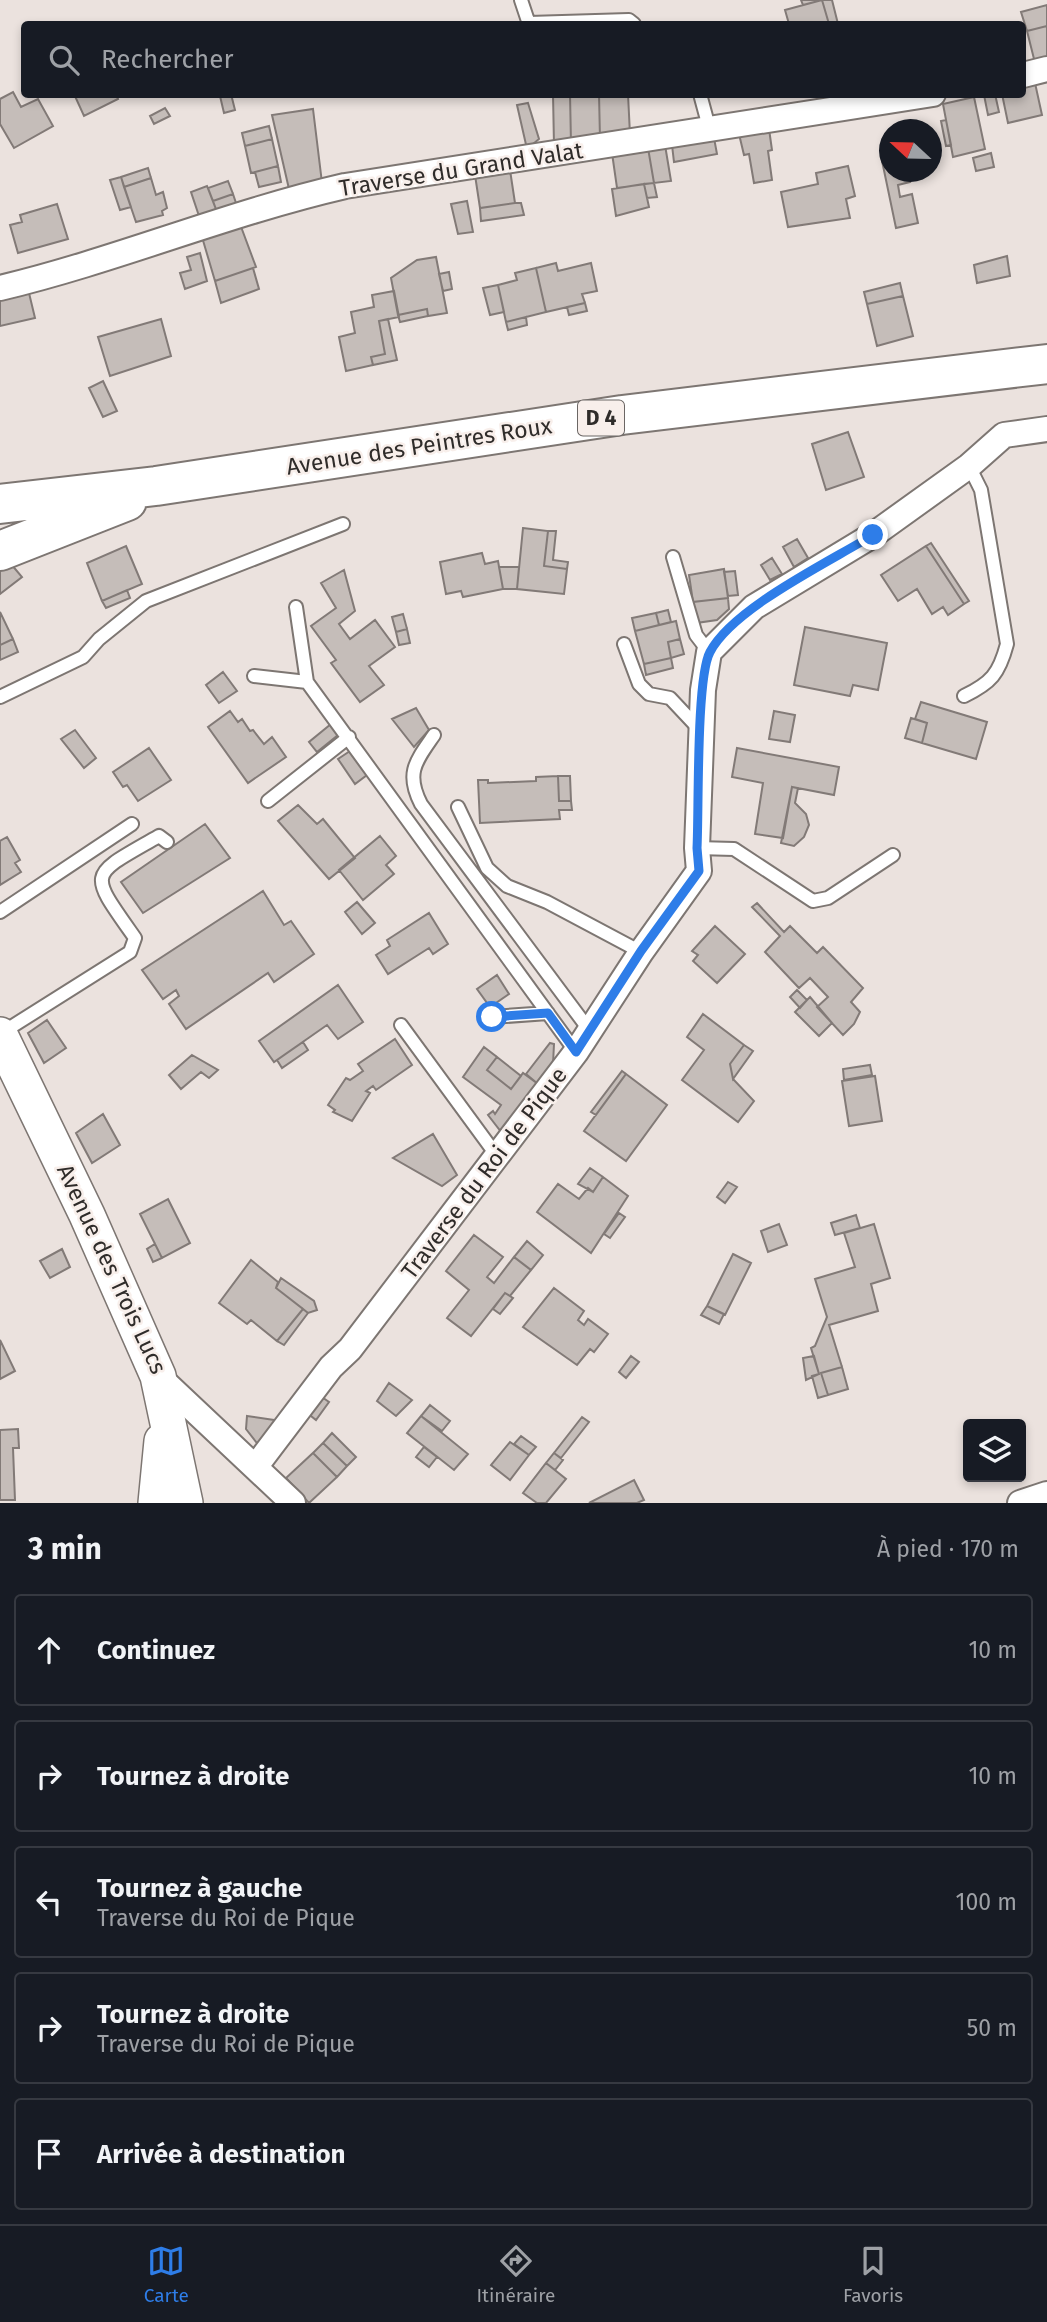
<!DOCTYPE html>
<html lang="fr">
<head>
<meta charset="utf-8">
<style>
	:root { --surface:#171b24; --page:#242831; --text:#f1f3f6; --muted:#9ea1a6; --line:#363941; --accent:#2e7de8 }
	body { margin:0; font-family:"Fira Sans",sans-serif; background:var(--page); color:var(--text) }
	.controls { position:absolute; right:21px; bottom:21px; display:grid; overflow:hidden; border-radius:7px; box-shadow:0 4px 10px #0003 }
	.controls button { width:63px; height:63px; display:grid; place-items:center; padding:0; border:0; border-bottom:2px solid var(--line); background:var(--surface); color:var(--text); font:35px sans-serif }
	.compass { position:absolute; left:879px; top:119px; width:63px; height:63px; border-radius:50%; background:var(--surface); box-shadow:0 4px 10px #0003; rotate:292deg }
	.stop { position:absolute; width:21px; height:21px; margin:-16px; border:5px solid #2e7de8; border-radius:50%; background:#fff }
	.stop.end { background:#2e7de8; border-color:#fff; box-shadow:0 2px 7px #0008 }
	.list { margin:0; padding:0; list-style:none }
	h2 { display:flex; justify-content:space-between; align-items:center; height:91px; margin:0; padding:0 28px; font-size:30px }
	h2 small { font-size:23px; font-weight:400; color:var(--muted) }
	.list li { display:grid; grid-template-columns:46px 1fr auto; gap:21px; align-items:center; box-sizing:border-box; height:112px; margin:0 14px 14px; padding:0 14px; border:2px solid var(--line); border-radius:7px }
	.list b { display:block; font-size:26px; white-space:nowrap }
	.list p { margin:0; font-size:23px; white-space:nowrap; color:var(--muted) }
	.list em { font-size:23px; font-style:normal; color:var(--muted) }
	.icon { flex:none; width:38px; height:38px; fill:none; stroke:currentColor; stroke-width:2; stroke-linecap:round; stroke-linejoin:round }
	.map { position:relative; flex:none; width:1047px; height:1503px; overflow:hidden }
	.search { position:absolute; background:var(--surface); box-shadow:0 4px 10px #0003; left:21px; right:21px; top:21px; height:77px; display:flex; align-items:center; gap:18px; box-sizing:border-box; padding:0 24px; border-radius:7px; color:var(--muted); font-size:26px }
	.sheet { height:721px; background:var(--surface) }
	nav { display:flex; justify-content:space-around; align-items:center; box-sizing:border-box; height:98px; border-top:2px solid var(--line); background:var(--surface); font-size:19px; color:var(--muted) }
	nav a { display:grid; justify-items:center; gap:4px }
	nav .on { color:var(--accent) }
	.map>svg:first-child { display:block }
</style>
</head>
<body>
<div class="map">
<svg width="1047" height="1503" viewBox="0 0 1047 1503">
	<rect width="100%" height="100%" fill="#ebe2de"/>
	<path fill="#c5bdb9" stroke="#827a77" stroke-width="2" d="M801,0H832L838,24H829L822,0L803,5Z
		M822,0L829,24H789L785,10Z
		M1047,5V26L1027,31L1021,12Z
		M1047,26V59L1035,63L1027,31Z
		M1035,83L1042,115L1008,123L1002,94H1023V86Z
		M13,92L21,107L38,99L53,126L14,148L0,124V99Z
		M74,94H116L118,99L84,116Z
		M231,94L235,110L224,113L220,96Z
		M553,94H570L571,143L554,145Z
		M570,94H599L600,139L571,143Z
		M599,94H628L630,135L600,139Z
		M995,94L999,112L988,115L984,95Z
		M974,97L985,149L953,157L943,104Z
		M528,103L539,139L527,149L517,105Z
		M165,108L170,116L154,124L150,116Z
		M313,109L322,183L289,189L272,115Z
		M946,120L951,145L946,146L941,121Z
		M269,126L272,139L245,146L242,133Z
		M769,129L772,150L768,151L772,180L754,183L749,154L744,155L739,134Z
		M714,138L717,154L674,162L672,145Z
		M272,139L278,166L251,173L245,146Z
		M665,145L671,181L654,183L648,148Z
		M648,148L654,183L617,188L612,153Z
		M991,153L994,167L976,171L973,158Z
		M890,154V172H907L910,182L898,185L900,197L912,194L918,223L896,228L881,156Z
		M278,166L281,182L259,187L255,172Z
		M848,166L855,196L846,199L850,218L788,227L781,192L818,184L816,173Z
		M148,168L151,178L124,187L121,177Z
		M510,170L515,203L480,208L475,175Z
		M121,177L131,207L120,210L110,180Z
		M151,178L156,195L163,192L167,208L162,211L163,215L136,222L124,187Z
		M228,181L233,194L213,201L208,188Z
		M654,183L657,197L647,198L644,184Z
		M644,184L649,207L616,216L612,189Z
		M207,186L217,212L200,219L191,192Z
		M233,194L237,206L217,212L213,201Z
		M467,201L473,232L458,234L451,204Z
		M515,203H521L524,215L481,221L480,208Z
		M57,204L68,239L18,253L10,225L22,222L20,215Z
		M240,224L256,267L215,281L202,237Z
		M200,253L207,281L185,289L180,273L191,270L187,257Z
		M1007,256L1010,276L977,283L974,265Z
		M436,257L447,313L428,316L427,309L398,315L391,278L417,260Z
		M556,263L558,271L591,263L597,291L582,294L585,303L546,312L536,268Z
		M253,268L259,289L221,303L215,281Z
		M536,268L546,312L506,322L498,285L517,280L515,273Z
		M449,272L452,289L443,291L439,274Z
		M900,283L903,296L867,304L864,292Z
		M498,285L504,312L490,315L483,288Z
		M394,291L399,317L379,321L385,354L371,357L373,365L346,371L339,337L355,333L351,312L374,307L372,295Z
		M29,293L35,318L0,326V299Z
		M903,296L913,336L877,346L867,304Z
		M585,303L587,311L569,315L567,307Z
		M427,309L428,316L400,322L398,315Z
		M526,317L527,325L508,330L506,322Z
		M161,319L171,356L110,376L98,337Z
		M388,319L397,360L373,365L371,357L385,354L379,321Z
		M103,381L117,411L103,417L89,388Z
		M848,432L864,477L826,490L812,444Z
		M523,528L548,531L544,566L567,569L564,594L517,589Z
		M548,531H556L553,560L568,562L567,569L544,566Z
		M797,539L808,558L794,567L783,547Z
		M931,543L969,601L964,604L926,546Z
		M126,546L142,584L102,601L87,563Z
		M926,546L964,604L948,615L943,607L932,614L917,589L898,601L881,575Z
		M482,553L485,564L498,561L503,589L463,597L461,591L446,594L440,562Z
		M772,558L782,574L770,580L761,565Z
		M11,564L22,577L0,594V571Z
		M499,567H519L517,589H503Z
		M724,569L728,598L693,602L689,575Z
		M344,570L355,611L339,624L350,639L375,620L395,647L369,666L384,685L360,702L331,663L336,660L311,626L336,608L321,583Z
		M735,571L738,595L728,596L724,572Z
		M127,590L130,598L106,608L102,601Z
		M728,598L729,609L717,620L696,623L693,602Z
		M668,610L671,622L659,625L656,613Z
		M0,612L13,639L0,645Z
		M656,613L659,625L635,631L632,618Z
		M403,614L407,629L396,632L392,617Z
		M676,621L680,639L668,642L671,658L644,664L635,631Z
		M805,627L887,643L878,690L853,685L850,696L794,685Z
		M407,629L410,643L399,645L396,632Z
		M13,639L18,652L0,660V645Z
		M680,639L684,654L671,658L668,642Z
		M671,658L673,668L646,675L644,664Z
		M223,672L237,691L219,703L206,685Z
		M921,702L987,722L976,759L922,743L927,723L915,719Z
		M416,708L429,730L414,747L392,719Z
		M230,711L238,722L242,719L250,731L253,730L264,744L272,737L286,757L248,783L208,727Z
		M774,711L795,715L790,742L769,739Z
		M911,718L927,723L922,743L905,738Z
		M331,724L338,735L317,752L309,742Z
		M75,730L96,758L84,768L61,739Z
		M149,748L171,780L138,801L127,785L123,787L113,772Z
		M737,748L839,767L834,795L792,787L783,838L755,834L763,783L732,777Z
		M350,751L367,775L355,784L338,759Z
		M558,776L559,801H571L572,810H559L560,819L480,823L478,780H488V783L536,781V777Z
		M558,776H570L571,801H559Z
		M792,787L798,788L795,803L806,814L809,825L804,837L794,846L781,843Z
		M298,805L317,824L323,819L355,858L329,879L278,821Z
		M205,824L230,858L143,913L121,882Z
		M380,836L396,856L386,865L394,874L363,900L339,870Z
		M7,837L20,860L15,863L21,872L0,885V841Z
		M263,891L284,925L291,921L314,954L274,982L268,973L186,1029L169,1004L179,996L176,990L163,999L142,970Z
		M357,902L375,923L362,934L345,912Z
		M757,903L784,932L790,926L817,953L823,947L863,988L851,1002L860,1012L854,1024L843,1035L817,1007L828,997L810,978L799,988L765,952L780,936L752,907Z
		M429,913L448,944L433,954L429,948L388,974L376,955L390,946L387,940Z
		M715,926L745,954L717,983L693,961L698,955L692,951Z
		M497,975L509,994L490,1007L477,989Z
		M338,985L363,1022L338,1039L327,1025L274,1062L259,1041Z
		M797,990L807,1000L800,1008L790,997Z
		M810,997L832,1023L819,1036L795,1012Z
		M703,1014L744,1045L730,1064L733,1079L754,1101L738,1122L682,1080L704,1050L687,1037Z
		M47,1020L66,1048L44,1063L28,1033Z
		M395,1039L412,1065L376,1090L373,1086L366,1091L370,1093L352,1121L333,1112L335,1110L328,1105L346,1078L350,1080L363,1071L358,1064Z
		M303,1042L308,1050L282,1068L277,1060Z
		M550,1043L554,1044L553,1064L538,1084L526,1074Z
		M744,1045L753,1051L733,1079L730,1064Z
		M484,1047L497,1057L487,1070L511,1089L523,1073L538,1084L502,1133L488,1115L493,1111L495,1114L501,1105L463,1077Z
		M192,1055L218,1070L209,1078L201,1072L181,1089L169,1075Z
		M497,1057L521,1076L511,1089L487,1070Z
		M870,1065L872,1075L844,1080L843,1069Z
		M622,1071L626,1074L596,1115L591,1112Z
		M626,1074L667,1105L626,1161L584,1131Z
		M875,1076L882,1121L849,1126L842,1081Z
		M103,1114L120,1145L92,1163L76,1133Z
		M433,1134L457,1175L442,1186L393,1158Z
		M590,1168L603,1177L593,1192L578,1184Z
		M603,1177L628,1196L591,1253L537,1212L558,1184L579,1199L588,1188L593,1192Z
		M728,1182L737,1187L725,1203L717,1197Z
		M168,1199L190,1243L162,1258L140,1214Z
		M619,1213L625,1217L610,1238L604,1234Z
		M856,1215L860,1228L835,1235L831,1223Z
		M779,1224L787,1245L768,1252L761,1231Z
		M874,1224L890,1278L871,1284L878,1311L829,1325L842,1367L821,1373L828,1395L818,1398L812,1376L819,1374L811,1348L815,1346L827,1317L815,1279L855,1267L844,1233Z
		M474,1235L503,1257L487,1277L494,1283L514,1257L531,1270L510,1296L505,1293L471,1336L447,1318L469,1290L446,1271Z
		M527,1241L543,1255L531,1270L514,1257Z
		M155,1244L162,1258L153,1262L147,1249Z
		M62,1249L70,1267L50,1278L40,1261Z
		M733,1254L751,1263L725,1315L707,1306Z
		M251,1260L278,1282L276,1288L303,1309L277,1341L251,1320L247,1324L219,1303Z
		M281,1278L314,1301L317,1310L308,1313L276,1288Z
		M554,1288L584,1311L578,1320L584,1325L588,1319L608,1334L594,1352L590,1349L577,1365L523,1327Z
		M505,1293L513,1298L500,1314L493,1309Z
		M707,1306L724,1314L719,1324L701,1315Z
		M303,1309L308,1313L284,1345L277,1341Z
		M0,1340L15,1371L0,1379Z
		M631,1356L639,1362L626,1378L619,1372Z
		M814,1356L819,1374L806,1380L803,1358Z
		M842,1367L848,1389L828,1395L821,1373Z
		M389,1383L412,1400L396,1416L377,1401Z
		M319,1395L329,1402L316,1420L306,1412Z
		M430,1405L450,1421L442,1431L421,1416Z
		M247,1416L281,1421L260,1447L246,1429Z
		M421,1416L468,1454L454,1470L407,1433Z
		M582,1417L589,1422L561,1458L554,1453Z
		M18,1429L19,1448H13L15,1500H0V1430Z
		M332,1433L356,1457L347,1466L323,1443Z
		M521,1436L536,1447L529,1455L514,1444Z
		M510,1442L529,1455L510,1480L491,1465Z
		M323,1443L347,1466L337,1477L313,1453Z
		M424,1447L437,1457L429,1467L416,1457Z
		M313,1453L337,1477L309,1503L286,1478Z
		M554,1453L563,1460L555,1470L546,1463Z
		M546,1463L566,1479L546,1503H537L523,1493Z
		M634,1480L644,1500L637,1503H589Z"/>
	<g fill="none" stroke-linecap="round" stroke-linejoin="round">
		<g stroke="#7d7672" stroke-width="16">
			<path id="lane" d="M521,0L529,24
				M529,23L629,20L634,24
				M700,94L710,131
				M673,557L696,635L709,652
				M296,607L307,682L576,1052
				M624,644L639,684L649,694L670,698L701,731
				M254,676L307,682
				M964,696C991,683 999,674 1007,644L981,490L969,466
				M0,697L83,657L99,639L146,601L343,524
				M434,735C416,761 405,773 421,804L590,1031
				M268,801L349,737
				M458,807L487,868L507,886L547,902L641,952
				M697,848L734,849L813,901L828,898L893,855
				M0,912L132,824
				M492,1017L548,1013
				M401,1025L497,1156
				M0,1034L130,952L135,938C87,870 88,877 159,836L167,842"/>
		</g>
		<g stroke="#7d7672" stroke-width="28">
			<path id="street" d="M1023,75L1047,69
				M0,288C117,260 228,213 345,186L933,94
				M158,1376L293,1503
				M256,1466L331,1367L350,1349L576,1052L641,952L699,871L697,848L703,690L709,652L754,607L873,535L969,466L1004,435L1047,429
				M1020,1503L1047,1494"/>
		</g>
		<g stroke="#7d7672" stroke-width="38">
			<path id="secondary" d="M0,1035L87,1215L158,1376L185,1503
				M156,1503L162,1441"/>
		</g>
		<g stroke="#7d7672" stroke-width="42">
			<path id="primary" d="M0,504L156,486L622,415L1047,364
				M0,551L127,501"/>
		</g>
		<use href="#lane" stroke="#fff" stroke-width="12"/>
		<use href="#street" stroke="#fff" stroke-width="24"/>
		<use href="#secondary" stroke="#fff" stroke-width="35"/>
		<use href="#primary" stroke="#fff" stroke-width="38"/>
	</g>
	<g fill="none" stroke-linecap="round" stroke-linejoin="round">
		<path stroke="#2e7de8" stroke-width="9" d="M492,1017L548,1013L576,1052L641,951L699,871L697,848C699,811 696,678 710,652C733,608 829,562 873,535"/>
	</g>
	<g text-anchor="middle" stroke-width="5" stroke-linejoin="round" paint-order="stroke">
		<rect fill="#f8efeb" stroke="#6b6664" stroke-width="2" x="578" y="400.5" width="46" height="35" rx="5"/>
		<g font-size="21" font-weight="bold" fill="#2f2c2a">
			<text x="601" y="425">D 4</text>
		</g>
		<g font-size="23" fill="#2f2c2a" stroke="#f8efeb">
			<text transform="translate(461 169) rotate(-9)" y="8">Traverse du Grand Valat</text>
			<text transform="translate(419 446) rotate(-9)" y="8">Avenue des Peintres Roux</text>
			<text transform="translate(484 1173) rotate(-53)" y="8">Traverse du Roi de Pique</text>
			<text transform="translate(112 1269) rotate(65)" y="8">Avenue des Trois Lucs</text>
		</g>
	</g>
</svg>
<div class="controls">
<button><svg class="icon" aria-label="layers" viewBox="0 0 24 24"><path d="M12 4l9 5-9 5-9-5zM3 14l9 5 9-5"/></svg></button>
</div>
<svg class="compass" viewBox="-18 -18 36 36"><path d="M0-13l5 13h-10z" fill="#e53935"/><path d="M0 13l5-13h-10z" fill="#9ea1a6"/></svg>
<div class="stop" style="left:492px;top:1017px"></div>
<div class="stop end" style="left:873px;top:535px"></div>
<div class="search"><svg class="icon" aria-label="search" viewBox="0 0 24 24"><circle cx="10" cy="10" r="6"/><path d="M15 15l6 6"/></svg>Rechercher</div>
</div>
<section class="sheet">
<h2>3 min<small>À pied · 170 m</small></h2>
<ul class="list">
<li><svg class="icon" aria-label="ahead" viewBox="0 0 24 24"><path d="M12 20V5M6 11l6-6 6 6"/></svg><div><b>Continuez</b></div><em>10 m</em></li>
<li><svg class="icon" aria-label="right" viewBox="0 0 24 24"><path d="M7 20v-9h11M14 6l5 5-5 5"/></svg><div><b>Tournez à droite</b></div><em>10 m</em></li>
<li><svg class="icon" aria-label="left" viewBox="0 0 24 24"><path d="M17 20v-9H6M10 6l-5 5 5 5"/></svg><div><b>Tournez à gauche</b><p>Traverse du Roi de Pique</p></div><em>100 m</em></li>
<li><svg class="icon" aria-label="right" viewBox="0 0 24 24"><path d="M7 20v-9h11M14 6l5 5-5 5"/></svg><div><b>Tournez à droite</b><p>Traverse du Roi de Pique</p></div><em>50 m</em></li>
<li><svg class="icon" aria-label="arrive" viewBox="0 0 24 24"><path d="M6 21V4h12l-3 4 3 4H6"/></svg><div><b>Arrivée à destination</b></div></li>
</ul>
</section>
<nav>
<a class="on"><svg class="icon" aria-label="map" viewBox="0 0 24 24"><path d="M3 6l6-2 6 2 6-2v14l-6 2-6-2-6 2zM9 4v14M15 6v14"/></svg>Carte</a>
<a><svg class="icon" aria-label="directions" viewBox="0 0 24 24"><path d="M12 3l9 9-9 9-9-9zM9 14v-3h6M13 9l2 2-2 2"/></svg>Itinéraire</a>
<a><svg class="icon" aria-label="saved" viewBox="0 0 24 24"><path d="M7 4h10v16l-5-4-5 4z"/></svg>Favoris</a>
</nav>
</body>
</html>
